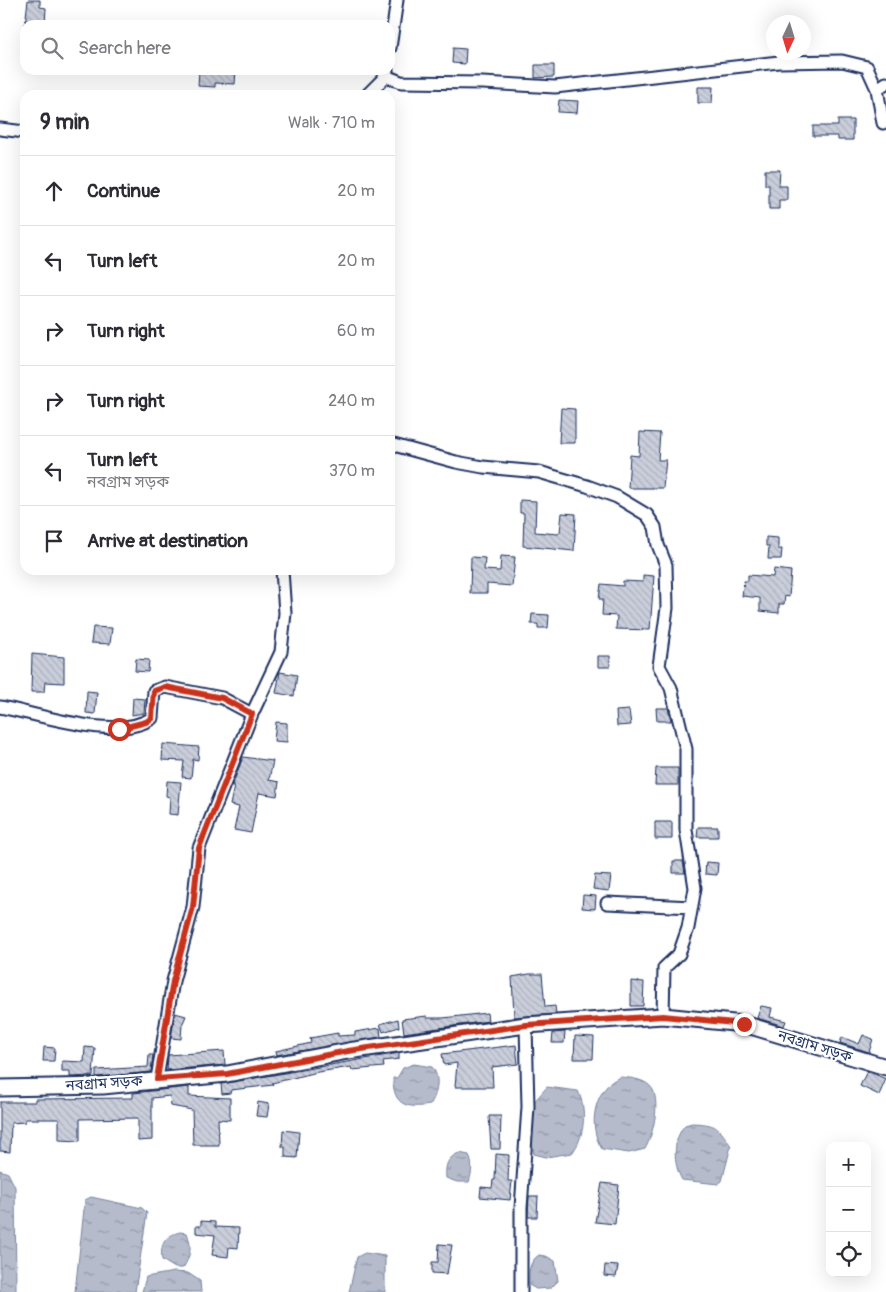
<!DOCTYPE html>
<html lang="en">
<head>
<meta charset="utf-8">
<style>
	:root { --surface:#fff; --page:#f7f7f7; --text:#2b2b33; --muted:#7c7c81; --line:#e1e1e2 }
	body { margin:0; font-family:Pangolin,"Noto Sans Bengali",sans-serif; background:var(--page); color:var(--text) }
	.controls { position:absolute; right:15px; bottom:15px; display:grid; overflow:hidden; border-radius:10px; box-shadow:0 5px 20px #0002 }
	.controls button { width:45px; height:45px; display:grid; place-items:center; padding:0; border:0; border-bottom:1px solid var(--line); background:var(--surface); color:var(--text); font:25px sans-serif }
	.compass { position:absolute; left:766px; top:15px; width:45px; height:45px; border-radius:50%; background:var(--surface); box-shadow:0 5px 20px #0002; rotate:184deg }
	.stop { position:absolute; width:15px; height:15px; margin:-11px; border:4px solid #c8321e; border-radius:50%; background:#fff }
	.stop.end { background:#c8321e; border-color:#fff; box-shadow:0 1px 5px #0008 }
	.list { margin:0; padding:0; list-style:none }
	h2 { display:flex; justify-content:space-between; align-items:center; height:65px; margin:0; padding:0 20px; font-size:21px }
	h2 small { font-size:16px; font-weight:400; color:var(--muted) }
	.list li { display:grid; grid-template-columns:32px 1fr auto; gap:15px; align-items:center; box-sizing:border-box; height:70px; padding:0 20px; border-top:1px solid var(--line) }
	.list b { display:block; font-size:19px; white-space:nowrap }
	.list p { margin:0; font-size:16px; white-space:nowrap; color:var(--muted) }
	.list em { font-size:16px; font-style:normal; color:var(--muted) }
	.icon { flex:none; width:28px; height:28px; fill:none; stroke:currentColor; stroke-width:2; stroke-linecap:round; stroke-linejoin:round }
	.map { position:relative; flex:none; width:886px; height:1292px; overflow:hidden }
	.search { position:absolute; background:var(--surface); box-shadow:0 5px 20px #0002; left:20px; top:20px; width:375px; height:55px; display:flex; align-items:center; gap:12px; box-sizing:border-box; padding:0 18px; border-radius:15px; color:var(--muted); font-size:19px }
	.panel { position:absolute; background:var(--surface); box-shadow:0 5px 20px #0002; left:20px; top:90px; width:375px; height:485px; border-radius:15px }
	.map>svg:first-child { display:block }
</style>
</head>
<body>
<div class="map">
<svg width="886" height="1292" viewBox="0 0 886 1292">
	<defs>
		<pattern id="water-ripples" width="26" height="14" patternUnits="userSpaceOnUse" patternTransform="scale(1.25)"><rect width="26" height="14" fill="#b5bbca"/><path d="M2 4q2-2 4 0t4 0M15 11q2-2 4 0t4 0" fill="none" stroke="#9298a7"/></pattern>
		<pattern id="building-back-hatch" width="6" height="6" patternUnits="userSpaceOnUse" patternTransform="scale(1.25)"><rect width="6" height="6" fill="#caceda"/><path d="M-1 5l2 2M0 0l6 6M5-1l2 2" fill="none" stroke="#adb1be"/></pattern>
	</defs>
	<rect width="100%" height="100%" fill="#fff"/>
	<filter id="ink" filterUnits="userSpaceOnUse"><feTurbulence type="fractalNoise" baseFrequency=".02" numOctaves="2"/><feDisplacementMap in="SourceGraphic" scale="10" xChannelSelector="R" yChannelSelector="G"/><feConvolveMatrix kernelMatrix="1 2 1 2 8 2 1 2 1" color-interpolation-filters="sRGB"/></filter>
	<g filter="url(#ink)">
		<path fill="url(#water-ripples)" stroke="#77839f" d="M414,1064L432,1067C441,1078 437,1094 430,1105C406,1109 393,1105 393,1078H397L403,1068Z
			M620,1077C631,1078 647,1079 653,1090C660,1105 653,1135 645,1149L629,1153L602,1149C587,1126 594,1088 620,1077Z
			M547,1087L578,1091C587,1109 585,1137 572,1153L546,1157L534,1154L531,1136L533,1103Z
			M692,1123C716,1124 718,1126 731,1146L722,1181L718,1184L682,1180C673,1164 672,1140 685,1125Z
			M459,1153L469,1155C473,1165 472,1172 469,1182H457L446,1178C445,1165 447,1158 459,1153Z
			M0,1170L8,1173L15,1187L16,1292H0Z
			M91,1197L142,1208L147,1213L135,1292H75L85,1200Z
			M180,1232L187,1233C192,1246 191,1256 183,1268H175L162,1260C160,1245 164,1236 180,1232Z
			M365,1253L385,1256V1292H349L357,1257Z
			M539,1255L546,1256L555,1261L558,1281L551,1288L536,1289L529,1285C529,1273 528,1262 539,1255Z
			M174,1272L188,1273L200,1281L201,1292H142L146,1277Z"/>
		<path fill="url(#building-back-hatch)" stroke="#1b2f5e" d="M28,0H40V7L46,8L45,25H25Z
			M453,48L466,49L465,64L452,63Z
			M535,65H554V77L535,78Z
			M199,70H236L235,84L215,83V87L198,86Z
			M698,87H713L712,103H698Z
			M559,100L578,101L577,113L558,112Z
			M838,120H853V140H838V136H813V126H838Z
			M765,170H780L779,186H787V200H779V209H769V185H765Z
			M561,408L575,409V443H559Z
			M640,432L660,433L658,460H666L663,488H628L630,455L639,456Z
			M520,500L536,501L535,532L558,534L560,532L562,513L576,514L574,551L523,546L524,513H520Z
			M766,537L778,538V549H782L781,559H768L769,546H766Z
			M501,556L515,557L512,586L487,584V593H470L471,557L485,558L484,570L500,571Z
			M774,569L791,571L789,597L785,596L784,604H779V613L760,611V598L742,596L744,581H748V575L773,577Z
			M643,575L654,576L650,630L616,629L617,616L602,615L603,599H599L601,584L623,586V581L643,582Z
			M532,614L549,615L548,628H538V624H531Z
			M93,627L112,628L110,644L91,643Z
			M32,654L64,657V683L45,682L44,692H31Z
			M598,656H610V667H598Z
			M136,659L149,660L148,672L135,671Z
			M280,672L297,675L294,696L276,693Z
			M87,691L97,692L95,714L86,713Z
			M133,698L145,699L144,713L132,715Z
			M656,708H668L671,721H657Z
			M629,710L631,725L617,726L616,711Z
			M276,722L287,723V742L274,741Z
			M163,744L199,747L198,760L193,759L191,778L182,777L184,761L162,760Z
			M243,757L273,761L269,780L279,782L277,796L259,793L251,833L234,830L239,807L230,805L234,786H232Z
			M656,768H678V785H655Z
			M167,781L181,782L178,815L169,814L170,797L166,796Z
			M655,822H672V839H655Z
			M698,827H718V837H697Z
			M673,861H683L685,873H673Z
			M706,862L718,863L717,875L705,874Z
			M595,875L611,876L609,891L593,889Z
			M583,895L596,896L595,909L582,908Z
			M529,974H542L545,1007L555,1006L556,1014L514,1017L512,977Z
			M631,981L644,982L643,1006H631Z
			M761,1006L772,1008L770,1017L786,1021L784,1026L757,1018Z
			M175,1013L186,1016L182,1025L181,1039L171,1038Z
			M487,1013L488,1021L404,1033L402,1019L427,1016V1018H443Z
			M398,1019L399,1027L383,1032L380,1024Z
			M380,1028L381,1037L277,1055L276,1051L311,1043L310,1038L338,1033V1036L355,1035V1032Z
			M565,1032L564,1043H552L553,1033Z
			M863,1035L873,1039L869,1052L840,1043L842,1037L859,1044Z
			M575,1036L594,1037L593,1059H574Z
			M516,1045L518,1064L492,1067L493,1087H455L457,1063L444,1065L442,1054Z
			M44,1047L55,1048L54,1061H43Z
			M85,1047L95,1048L93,1076L70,1077V1071H62V1061L84,1062Z
			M224,1051L225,1065L167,1070L168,1055Z
			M399,1053V1059L383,1061L384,1067L352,1070L351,1067L318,1072L272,1083L273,1085L231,1090L230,1093L222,1094L221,1084Z
			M149,1055H153L151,1072L96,1077V1070L148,1067Z
			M867,1071L886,1079L879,1095L860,1086Z
			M189,1087V1096L230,1098V1120L218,1119L219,1145H193L192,1110L171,1106L170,1096L152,1098V1140L138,1141V1118L80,1119V1141L59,1140V1119H25V1122L11,1123L10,1152L0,1151V1102H35V1099L133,1098V1093Z
			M258,1102L269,1104L267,1117L256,1116Z
			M489,1116H501L500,1149H491Z
			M283,1130L299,1132L297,1158L285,1157V1147H282Z
			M496,1154L509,1155L508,1181H512L510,1200L480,1197L481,1187L492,1188L493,1180H495Z
			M602,1183L619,1185L615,1224L595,1222Z
			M529,1196H538L537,1217H528Z
			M201,1221L215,1222V1227L239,1228L238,1248L229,1247L228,1257L212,1255L215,1235L196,1233V1226H201Z
			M439,1244L452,1245L447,1274L432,1273V1262H438Z
			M605,1265L618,1266L616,1277L604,1276Z"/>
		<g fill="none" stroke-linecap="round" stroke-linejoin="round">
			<g stroke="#1b2f5e" stroke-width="15">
				<path id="minor" d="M390,48L397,0
					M386,76L401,82L482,83L555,87L779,62L842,61L867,67L877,89
					M367,95L386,76L387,70
					M883,123L877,89L886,83
					M0,129L25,132
					M390,444L456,462L483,467L539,472L587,486L617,497L647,515L655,527L658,545L666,565L667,608L659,666L671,688L686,749V830L695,888L688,928L679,954L664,968L663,1016
					M0,707C40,714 117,742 152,718L154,691L165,687L222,698L252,714
					M607,903L692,907
					M157,1079L173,981L193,907L199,848L252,714L281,652L285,613L282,570
					M521,1292V1208L528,1107L526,1025"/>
			</g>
			<g stroke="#1b2f5e" stroke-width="19">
				<path id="secondary" d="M0,1088L103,1086L227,1074L348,1051L526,1025L663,1016L744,1024L886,1067"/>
			</g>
			<use href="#minor" stroke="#fff" stroke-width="11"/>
			<use href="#secondary" stroke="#fff" stroke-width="15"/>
		</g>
	</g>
	<g fill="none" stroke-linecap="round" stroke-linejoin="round" filter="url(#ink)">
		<path stroke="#c8321e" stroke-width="6" d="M119,729L146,722L152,718L154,691L165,687L222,698L252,714L199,848L193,907L173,981L157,1079L227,1074L348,1051L526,1025L663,1016L744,1024"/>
	</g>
	<g text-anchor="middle" stroke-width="5" stroke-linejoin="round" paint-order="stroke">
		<g font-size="15" fill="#1b2f5e" stroke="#fff">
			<text transform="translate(815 1046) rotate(17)" y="5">নবগ্রাম সড়ক</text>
			<text transform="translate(104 1083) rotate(-4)" y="5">নবগ্রাম সড়ক</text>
		</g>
	</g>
</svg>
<div class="controls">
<button>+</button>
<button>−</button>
<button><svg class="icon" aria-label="locate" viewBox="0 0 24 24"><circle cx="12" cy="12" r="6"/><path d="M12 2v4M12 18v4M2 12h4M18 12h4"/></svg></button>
</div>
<svg class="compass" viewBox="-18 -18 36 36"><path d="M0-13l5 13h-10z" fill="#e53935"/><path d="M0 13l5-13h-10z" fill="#7c7c81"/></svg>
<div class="stop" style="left:119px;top:729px"></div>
<div class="stop end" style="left:744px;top:1024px"></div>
<div class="search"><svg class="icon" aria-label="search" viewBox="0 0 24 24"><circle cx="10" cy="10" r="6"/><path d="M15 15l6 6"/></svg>Search here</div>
<section class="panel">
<h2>9 min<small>Walk · 710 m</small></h2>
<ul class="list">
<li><svg class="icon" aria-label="ahead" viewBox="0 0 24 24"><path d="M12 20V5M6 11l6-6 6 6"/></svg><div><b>Continue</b></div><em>20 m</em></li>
<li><svg class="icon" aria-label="left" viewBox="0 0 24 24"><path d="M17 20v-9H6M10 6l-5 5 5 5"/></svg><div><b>Turn left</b></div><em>20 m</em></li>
<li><svg class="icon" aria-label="right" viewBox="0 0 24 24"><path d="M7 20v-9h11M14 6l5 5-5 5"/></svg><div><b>Turn right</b></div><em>60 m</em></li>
<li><svg class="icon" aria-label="right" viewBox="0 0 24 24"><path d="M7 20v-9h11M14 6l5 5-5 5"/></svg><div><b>Turn right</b></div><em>240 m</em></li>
<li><svg class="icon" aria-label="left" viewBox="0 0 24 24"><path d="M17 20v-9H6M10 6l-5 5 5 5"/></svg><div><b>Turn left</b><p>নবগ্রাম সড়ক</p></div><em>370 m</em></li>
<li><svg class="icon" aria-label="arrive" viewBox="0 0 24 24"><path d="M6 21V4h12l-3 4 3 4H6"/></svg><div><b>Arrive at destination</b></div></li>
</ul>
</section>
</div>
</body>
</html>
